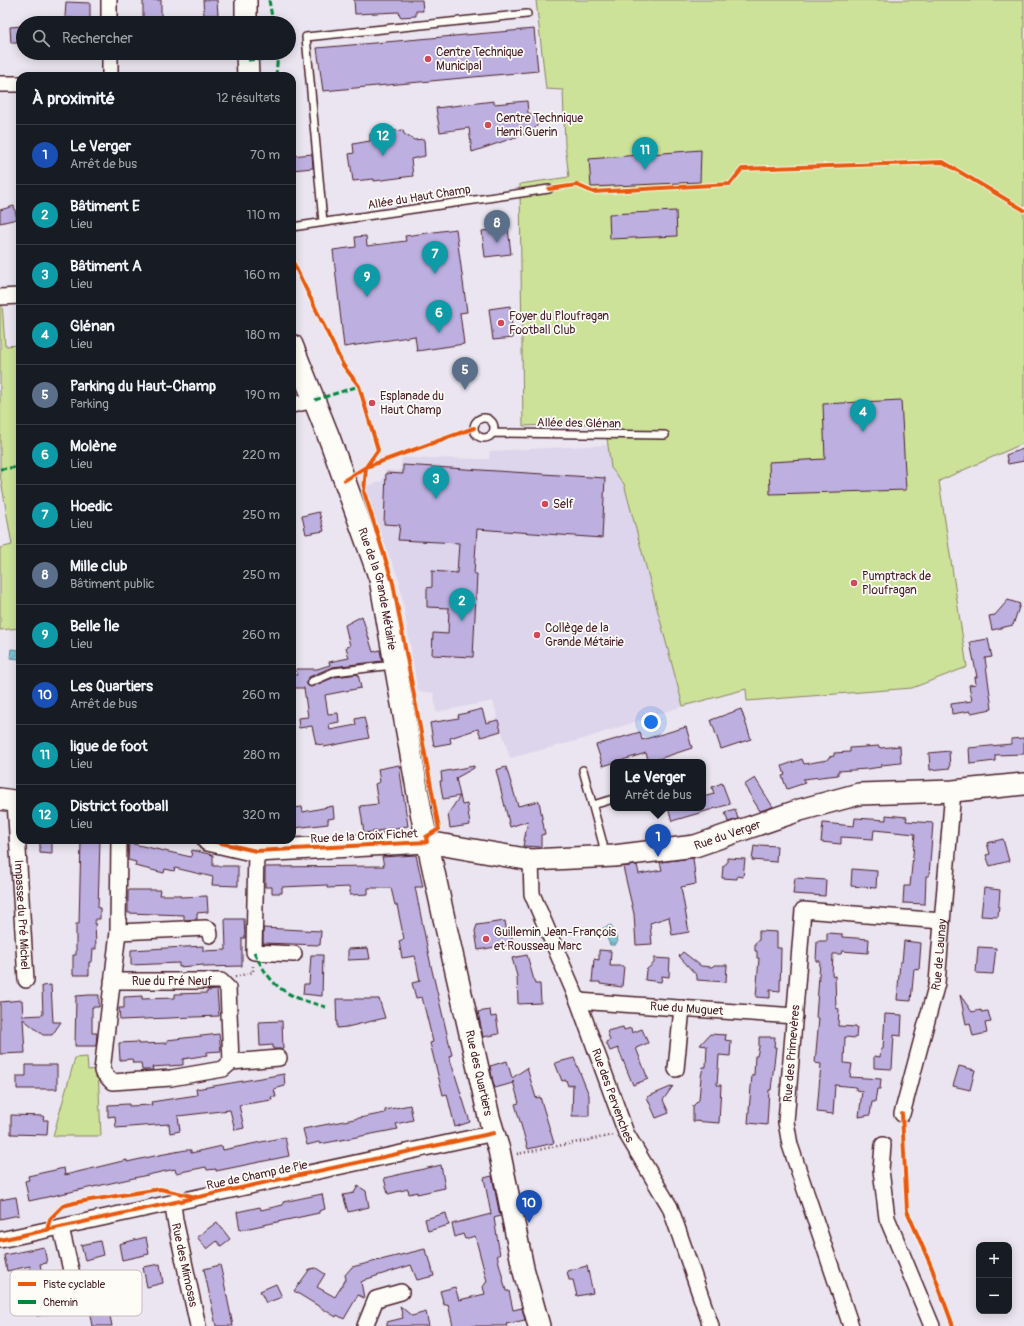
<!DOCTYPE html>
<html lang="fr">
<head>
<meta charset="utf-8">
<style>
	:root { --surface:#171b24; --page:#242831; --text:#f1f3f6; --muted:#9ea1a6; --line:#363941; --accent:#d1495b }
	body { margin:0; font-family:Pangolin,sans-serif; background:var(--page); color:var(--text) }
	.controls { position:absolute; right:12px; bottom:12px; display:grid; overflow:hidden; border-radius:8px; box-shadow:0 2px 10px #0003 }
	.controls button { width:36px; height:36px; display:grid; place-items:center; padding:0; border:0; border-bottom:1px solid var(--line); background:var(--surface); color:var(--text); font:20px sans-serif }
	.you { position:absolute; left:651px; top:722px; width:14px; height:14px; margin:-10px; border:3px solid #fff; border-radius:50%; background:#1a73e8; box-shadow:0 0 0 6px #1a73e833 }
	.badge { display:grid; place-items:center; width:26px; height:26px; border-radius:50%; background:var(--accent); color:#fff; font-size:13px; font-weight:700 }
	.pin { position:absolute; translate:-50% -33px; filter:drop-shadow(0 1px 2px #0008) }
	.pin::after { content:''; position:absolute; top:21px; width:14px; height:12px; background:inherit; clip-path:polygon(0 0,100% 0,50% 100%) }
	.popup { position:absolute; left:610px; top:759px; width:96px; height:52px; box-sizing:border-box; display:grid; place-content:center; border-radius:8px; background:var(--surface); filter:drop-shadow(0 1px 3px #0005); font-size:13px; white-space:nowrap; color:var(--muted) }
	.popup b { font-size:15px; color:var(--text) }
	.popup::after { content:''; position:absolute; left:50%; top:100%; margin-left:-8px; border:8px solid transparent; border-top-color:var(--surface) }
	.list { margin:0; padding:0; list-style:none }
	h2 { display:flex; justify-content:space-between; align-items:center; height:52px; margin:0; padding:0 16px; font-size:17px }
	h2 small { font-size:13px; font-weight:400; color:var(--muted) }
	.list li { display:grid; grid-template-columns:26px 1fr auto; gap:12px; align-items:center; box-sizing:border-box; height:60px; padding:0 16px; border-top:1px solid var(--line) }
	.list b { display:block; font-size:15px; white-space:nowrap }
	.list p { margin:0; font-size:13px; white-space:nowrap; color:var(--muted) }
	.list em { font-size:13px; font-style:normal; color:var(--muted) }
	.icon { flex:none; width:22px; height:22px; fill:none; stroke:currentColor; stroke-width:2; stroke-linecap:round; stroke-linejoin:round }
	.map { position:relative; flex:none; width:1024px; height:1326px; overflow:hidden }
	.search { position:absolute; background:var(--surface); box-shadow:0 2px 10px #0003; left:16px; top:16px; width:280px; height:44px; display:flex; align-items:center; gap:10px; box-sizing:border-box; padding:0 14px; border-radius:22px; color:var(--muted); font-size:15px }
	.panel { position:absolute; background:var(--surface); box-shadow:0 2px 10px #0003; left:16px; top:72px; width:280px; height:772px; border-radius:12px }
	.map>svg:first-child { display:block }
</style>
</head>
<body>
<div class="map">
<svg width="1024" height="1326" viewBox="0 0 1024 1326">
	<defs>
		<pattern id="water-waves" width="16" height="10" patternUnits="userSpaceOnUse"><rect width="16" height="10" fill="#7ac8d8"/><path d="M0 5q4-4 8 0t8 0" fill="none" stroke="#6babba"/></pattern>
	</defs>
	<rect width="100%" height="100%" fill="#eae5f0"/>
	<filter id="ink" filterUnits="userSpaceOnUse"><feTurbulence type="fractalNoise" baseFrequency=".025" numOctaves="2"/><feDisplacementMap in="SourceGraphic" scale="8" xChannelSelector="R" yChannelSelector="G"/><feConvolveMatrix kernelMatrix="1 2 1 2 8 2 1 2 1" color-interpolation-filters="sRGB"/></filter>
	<g filter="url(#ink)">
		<path fill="#dcd5ec" d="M608,445L611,468L624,484L683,706L583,739L510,758L493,701L436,712L434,693L418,691L399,579L383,540L365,487L382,481L386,470L400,471L402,458L489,459L490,451Z"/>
		<path fill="#cce298" stroke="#8b8062" d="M536,0H1024V443L939,481L967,667L912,688L747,701L746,689L683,706L624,484L611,468L605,423L523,426L520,184L569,177L565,145L563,90L546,89Z
			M0,301L2,303L5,346L20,345V628L0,630V548L12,545L0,474Z
			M87,1057L88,1070L98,1069L101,1136H53L75,1058Z"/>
		<path fill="url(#water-waves)" stroke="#678493" d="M11,649L20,650V659L10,658Z
			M611,925L618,941L615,945H610L603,928Z"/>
		<path fill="#bdb0e1" stroke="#4a1f2b" d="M143,0H161V22H143Z
			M203,0H217L218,15H204Z
			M354,0H422L423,11H416V16L400,17L399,12L355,14Z
			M66,2L90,3V23H72V18H65Z
			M23,26V43H11L10,27Z
			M534,29L538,71L323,91L317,48Z
			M494,101V104L527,101L528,113L537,116V126L531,132L472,152L469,128L440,132L436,108Z
			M403,130L404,134L414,140L424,139L425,156L411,159L413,176L374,181V179L353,181L349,154L354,153L353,144L370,141V134Z
			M701,150L700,182L591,187L589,159Z
			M312,154L313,168L292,170V156Z
			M14,206L17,219L0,223V210Z
			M676,211L677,236L610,239L609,214Z
			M508,228L511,254L485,257L482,231Z
			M456,229L467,312L460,313L464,344L417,351L415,336L344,347L333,250L356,247L355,237L366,236L367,246L406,241L405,236Z
			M510,306L513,338L493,340L489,309Z
			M901,400L906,490L770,494L769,462L825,459L823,404Z
			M1023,449L1024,461L1008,464L1006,455Z
			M403,465L605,478L602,538L477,529L474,574H477L473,657L432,655L433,633L448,634L449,608L427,607V588L432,587V571L457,573L459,543L398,540L400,525L384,524L386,473L403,474Z
			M319,512L324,531L306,534L302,516Z
			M1008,600L1020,604L1013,625L992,630L989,616L995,615Z
			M362,616L373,652L380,650L382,661L332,667L309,677L306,682L308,686L311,687L335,677L358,674L361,688L325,695L328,714L338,713L339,722L329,724L330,730L356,725L355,719L364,717L369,738L324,747L323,745L316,744L312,726L299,728L298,718L308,717L304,688H292V675H297L296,669H317L330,665L329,662L349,658L346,647L350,646L345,625Z
			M988,639L992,657L985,658L992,709L971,713L970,711L952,714L951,704L972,701L969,685L976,684L975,677H977L970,642Z
			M482,709L486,723L498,720L501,731L481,737L478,729L450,738L451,743L434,746L430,723L459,718L458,715Z
			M741,709L751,739L721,749L711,720Z
			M686,727L692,748L649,762L646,753L603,766L596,745L640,732L642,740Z
			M1024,738V754L995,755V761L970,764L969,748L1011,744V739Z
			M879,746L880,748L900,746L901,763L881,765V767L867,769L838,771V775L803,779L805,783L787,789L782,776L785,775L782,766L802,759L804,764L827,760L829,757L834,756V753L850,752V748Z
			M949,751L950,768L930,770L929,753Z
			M399,765L408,826L364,833L360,806L378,804L375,784L380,782L378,769Z
			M474,766V768L456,778L460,796L443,799L440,781H442L441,772Z
			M506,767L518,806L539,801L545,834L541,835V847L523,846L528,821L510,827L496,770Z
			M755,778L763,791L773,807L760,811L744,785Z
			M722,783L730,804L672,821L668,808H703V797L714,794L712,787Z
			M460,796L462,805L467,804L470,825L450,828L448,814Z
			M333,806L334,818L328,819V824L294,828V825H292V808L302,807L303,812Z
			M735,809L738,819L728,822L725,812Z
			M886,815L907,817L906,821L933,823L929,876H926L925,904L903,903L904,886H910L915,834L874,830L873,839L841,837V844L821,842L823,823L854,826L855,818L886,820Z
			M1003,839L1009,861L990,866L986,855L990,854L987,843Z
			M40,840H52V854L40,853Z
			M81,840H100L98,908H100V919H95L96,949H93L92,962H89V975H73V955H76V924H79Z
			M129,843L191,857L192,850L213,855V866H238V886L212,885L213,877L175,868L174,871L165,869L164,873L135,866L136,862L128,860Z
			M759,845L777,846L776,862L752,860L754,846L759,847Z
			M416,855L423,887H415L431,966L452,1055L449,1056L470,1122L455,1127L447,1094L443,1095L430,1043L433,1042L422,997L416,998L412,983L420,981L415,956L402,958L399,941L404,939L397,905H395L391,888H368V894L350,895V887L327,888V885L282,887V893H272V887H265V867L384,866L382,857Z
			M693,858L696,884L681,887L689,932L672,935L669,917L650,923L652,944L636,945L634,914L623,867L637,865L639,874L662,870L660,862Z
			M727,858L745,859L743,877L737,876V879L722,878L723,866L727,863Z
			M852,869L877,871L876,888L851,886Z
			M795,878L826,880L825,896L793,894Z
			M984,888L1000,890L998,917L981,916Z
			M128,890H160L159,895H180V897L207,896L208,912L197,913V919L184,920V915L128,913Z
			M225,919H244L245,938H242V966L204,967V965L179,967V963L131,965V950L203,946V951L226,950Z
			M505,921L507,933L511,932L513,944L478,950L475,931L477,925Z
			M263,928L321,931L320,945L263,943Z
			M759,931L777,932V948H781L780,991L770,990V998L756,997L759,958H757V951H755V943L759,940Z
			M827,933L842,934V937L869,939L868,953L842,951L841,954H833L832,975L835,976L836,1008L839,1009L838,1026L857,1027L856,1038L845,1037L844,1063L852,1064L850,1077L881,1079L880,1089H877L875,1102H872L870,1115L859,1117L862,1091L856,1090V1087L835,1085L833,1114L817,1112L821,1064L815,1063L819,1018H816L820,961H816L817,941H827Z
			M904,941L921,943L919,970L914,969L911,1001L897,1000L900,962H902Z
			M978,947L996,948L993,974L976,973Z
			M368,948L370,959L348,960V949Z
			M599,950L611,951L610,966H624L622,987L600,984V982H592L594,959L599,960Z
			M683,952L701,966L712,967L714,965H727L726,982L697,980V976L679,956Z
			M311,955H323L322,996L303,994L304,984H309Z
			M527,955L535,984H540L541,1003L518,1004L517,976L512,958Z
			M654,958L670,959L669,977L662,976L661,982L645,980L646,970L654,963Z
			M51,985L53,1022H61L52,1035H43L23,1019L25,1053L0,1054V1002L22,1000L23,1016L43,1015L42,986Z
			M217,990L219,1016L120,1020L119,1008H124V997L142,996V999L175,998V994L207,993V991Z
			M89,995H99V1007H92V1033H97L96,1046H75L76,996Z
			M960,995L972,1012L981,1010V1012L988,1011L991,1022L985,1023L987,1033L973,1036L970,1023L966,1024Z
			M336,999H379L385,1018L347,1027L337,1028Z
			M490,1010L491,1017L496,1016L499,1034L483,1037L478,1012Z
			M885,1014L902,1015L901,1036L894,1035L892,1069L874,1068V1056L880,1057L881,1049H883Z
			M282,1021L283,1049H273V1045L260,1046L259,1022Z
			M623,1027L624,1030L631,1028L632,1033L642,1029L648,1043L636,1048L648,1079L633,1085L618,1048L610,1051L606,1042L610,1040L607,1031Z
			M219,1034L221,1051L207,1052V1055L183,1059V1065L152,1067L153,1070H142L141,1063H133L132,1059L120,1060L119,1043L138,1042V1044L167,1043V1040Z
			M710,1034L726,1035L725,1040L731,1041L730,1056L719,1055L717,1085H721L719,1123L693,1121V1106L699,1100L701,1077L703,1067H706L707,1046L700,1045Z
			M759,1037H775L774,1047H776L771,1090H769L767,1125L748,1123L752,1075H754L755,1056H757L759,1047Z
			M574,1058L589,1095V1116H572L573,1084L568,1086L566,1080L562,1081L555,1063Z
			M507,1061L512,1078L527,1068L536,1098L540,1097L554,1143L528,1149L515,1104L519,1103L513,1081V1083L495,1088L493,1082L490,1066Z
			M26,1065H57V1089H17V1076H26Z
			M959,1066L975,1070L970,1090L953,1086Z
			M284,1074L285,1086L274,1089L276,1097H271L272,1100L239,1105L244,1128L235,1130L230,1110L178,1116L180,1131L170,1133L169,1124L116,1128L115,1116L108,1117V1105L129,1104V1106L152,1105L151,1102L197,1095L196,1089Z
			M673,1086L663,1100L669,1113L656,1118L647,1097Z
			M410,1105L413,1120L396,1124L398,1129L320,1144L319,1142L307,1145L303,1129L385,1113V1110Z
			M11,1115L44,1116L43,1120H48L47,1135L11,1134Z
			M285,1137L289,1156L216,1171V1169L207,1170L206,1167L176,1173L175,1169L29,1201L25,1181L29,1180L28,1176L64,1168L65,1175L127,1160V1162L159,1155L186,1150H191V1153L222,1146L223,1150Z
			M441,1165L445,1188L417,1194V1192L409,1194L408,1189L388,1194L384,1178Z
			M492,1176L500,1216L494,1218L500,1255H497L506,1291H509L513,1310L522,1308L525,1320L506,1324L507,1326H453L448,1304L444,1305L440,1291L455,1287L459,1300L485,1294L483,1287L487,1281L475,1236L465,1239L463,1234L455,1237L452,1224L491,1214L484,1178Z
			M358,1186L366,1191L369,1207L348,1212L343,1195L354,1193Z
			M322,1194L325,1209L319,1211V1213L240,1230L237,1212L260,1207L261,1210L283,1205V1202Z
			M16,1197L19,1215L0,1219V1200Z
			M446,1213L449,1225L428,1231L425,1219Z
			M217,1222L230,1239L221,1246L217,1241L207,1249L197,1237Z
			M146,1237L149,1254L122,1260L119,1244Z
			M100,1241L103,1255L85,1260L81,1245Z
			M44,1247L47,1263L40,1264L46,1293L50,1292L54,1312L37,1316L32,1297L36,1296L30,1266L7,1271L4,1255Z
			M425,1249L427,1257H429L434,1276L417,1280L411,1265L367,1279L361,1282L364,1298L358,1295L344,1319L337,1315L336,1317L294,1291L310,1269L316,1268L325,1274L317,1287L335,1297L346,1279L345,1275L352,1267Z
			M160,1264L163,1283L147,1287L143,1267Z
			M220,1265L224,1282L233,1326H216L204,1269Z
			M587,1266L593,1293L577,1296L573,1280H569L567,1271Z
			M276,1284L282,1297L266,1303L260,1291Z
			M400,1306L412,1316L426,1312L429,1326H387V1322L403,1318Z
			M109,1311L112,1326H92L90,1315Z"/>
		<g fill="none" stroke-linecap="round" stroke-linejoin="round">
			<g stroke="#4a1f2b" stroke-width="10">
				<path id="lane" d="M323,222L306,37L527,14
					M292,227L549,189
					M474 428a10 10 0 1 1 20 0a10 10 0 1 1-20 0Z
					M493,433L665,435
					M311,682L334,672L393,665
					M583,770L603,844V855
					M593,805L613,799"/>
			</g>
			<g stroke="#4a1f2b" stroke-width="18">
				<g id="street">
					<path d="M109,0V23"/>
					<path d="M110,53V76"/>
					<path d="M0,84H20"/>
					<path d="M0,297L20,296"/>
					<path d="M292,405L315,400"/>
					<path id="s1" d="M15,801L26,980"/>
					<path d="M256,851L254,952L294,954"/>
					<path id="s2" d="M531,860L532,894L578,1001L626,1133L670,1207L711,1326"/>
					<path d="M118,932L206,928L209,929L210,935"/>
					<path id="s3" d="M112,981H221L228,988L231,1062L223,1069L171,1078L112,1082L102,1071L118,932L119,840"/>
					<path id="s4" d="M578,1001L795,1016"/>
					<path d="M231,1062L279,1058"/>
					<path d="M676,1069L682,1008"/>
					<path id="s5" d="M902,1114L937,983L953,791"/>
					<path d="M883,1145L881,1170L887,1218L932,1326"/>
					<path id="s6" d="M173,1204L175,1220L198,1326"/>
					<path d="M61,1228L76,1291"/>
					<path d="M0,1240L494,1133"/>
					<path d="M365,1326L376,1299L401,1292"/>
					<path id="s7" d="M851,1326L790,1145L786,1122L803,910L942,921"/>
				</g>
			</g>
			<g stroke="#4a1f2b" stroke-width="24">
				<g id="secondary">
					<path d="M246,0V23"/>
					<path d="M247,53L248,76"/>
					<path id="s8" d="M292,345L330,440L380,579L422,817L443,914L489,1117L499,1150L523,1268L539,1326"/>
					<path d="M0,799L20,802"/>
					<path id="s9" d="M208,840L256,851L427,842L531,860L614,856L695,846L800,810L859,794L953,791L1024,784"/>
				</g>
			</g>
			<path stroke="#4a1f2b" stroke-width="2.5" stroke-dasharray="1 3" stroke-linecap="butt" d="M235,977L253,972V966
				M517,1154L614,1135"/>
			<use href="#lane" stroke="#fdfcf7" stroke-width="7"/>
			<use href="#street" stroke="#fdfcf7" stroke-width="15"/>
			<use href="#secondary" stroke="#fdfcf7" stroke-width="21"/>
			<path stroke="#00873e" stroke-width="3" stroke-dasharray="6 3" stroke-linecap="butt" d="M269,0L273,23
				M248,60L278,58
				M276,76L278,53
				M315,400L359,386
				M0,469L20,467
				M254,952C273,990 286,996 326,1007"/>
			<g stroke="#fdfcf7" stroke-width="6">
				<path id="cycleway" d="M549,189L577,185L593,192L730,184L742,169L943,162L1024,210
					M345,480L366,467L474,428
					M208,840L256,851L427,842L426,837L439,829L393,583L364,492L366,467L378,450L359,386L343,365L292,260
					M902,1114L907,1211L931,1266L953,1326
					M47,1230L50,1219L63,1206L78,1202L160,1189L196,1197
					M0,1240L494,1133"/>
			</g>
			<use href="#cycleway" stroke="#e8590c" stroke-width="4"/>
		</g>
	</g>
	<g fill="#d1495b" stroke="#fdfcf7" stroke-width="1.5">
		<circle cx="428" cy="59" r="4"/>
		<circle cx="488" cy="125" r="4"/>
		<circle cx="501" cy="323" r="4"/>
		<circle cx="372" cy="403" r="4"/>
		<circle cx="545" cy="504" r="4"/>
		<circle cx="854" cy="583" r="4"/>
		<circle cx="537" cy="635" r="4"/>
		<circle cx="486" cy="939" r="4"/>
	</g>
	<g text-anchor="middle" stroke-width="3.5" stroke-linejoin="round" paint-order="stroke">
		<g font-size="12" fill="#4a1f2b" stroke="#fdfcf7" text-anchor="start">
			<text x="436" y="56">Centre Technique<tspan x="436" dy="14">Municipal</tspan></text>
			<text x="496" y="122">Centre Technique<tspan x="496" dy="14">Henri Guerin</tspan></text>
			<text x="509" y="320">Foyer du Ploufragan<tspan x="509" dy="14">Football Club</tspan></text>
			<text x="380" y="400">Esplanade du<tspan x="380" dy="14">Haut Champ</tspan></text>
			<text x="553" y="508">Self</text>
			<text x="862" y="580">Pumptrack de<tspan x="862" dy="14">Ploufragan</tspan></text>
			<text x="545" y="632">Collège de la<tspan x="545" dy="14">Grande Métairie</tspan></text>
			<text x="494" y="936">Guillemin Jean-François<tspan x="494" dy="14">et Rousseau Marc</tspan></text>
		</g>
		<g font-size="12" fill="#4a1f2b" stroke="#fdfcf7">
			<text transform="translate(419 197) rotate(-9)" y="4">Allée du Haut Champ</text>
			<text transform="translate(579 423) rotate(1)" y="4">Allée des Glénan</text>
			<text dy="4" stroke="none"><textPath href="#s8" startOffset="259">Rue de la Grande Métairie</textPath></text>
			<text dy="4" stroke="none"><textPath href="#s9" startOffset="525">Rue du Verger</textPath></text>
			<text transform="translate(364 836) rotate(-3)" y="4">Rue de la Croix Fichet</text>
			<text dy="4" stroke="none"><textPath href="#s1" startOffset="114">Impasse du Pré Michel</textPath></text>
			<text dy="4" stroke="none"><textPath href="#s5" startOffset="164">Rue de Launay</textPath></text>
			<text dy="4" stroke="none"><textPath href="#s3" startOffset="60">Rue du Pré Neuf</textPath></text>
			<text dy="4" stroke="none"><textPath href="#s4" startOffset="109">Rue du Muguet</textPath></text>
			<text dy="4" stroke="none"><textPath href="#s7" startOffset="283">Rue des Primevères</textPath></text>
			<text dy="4" stroke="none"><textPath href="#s8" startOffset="754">Rue des Quartiers</textPath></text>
			<text dy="4" stroke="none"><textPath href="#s2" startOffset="251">Rue des Pervenches</textPath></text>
			<text transform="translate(257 1175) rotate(-12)" y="4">Rue de Champ de Pie</text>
			<text dy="4" stroke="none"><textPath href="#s6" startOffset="62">Rue des Mimosas</textPath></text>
		</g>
	</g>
	<rect x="10" y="1270" width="132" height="46" rx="6" fill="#fdfcf7" stroke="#c7baba" stroke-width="1"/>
	<rect x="18" y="1282" width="18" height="4" fill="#e8590c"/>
	<rect x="18" y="1300" width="18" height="4" fill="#00873e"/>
	<g font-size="11" fill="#4a1f2b">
		<text x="43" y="1288">Piste cyclable</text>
		<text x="43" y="1306">Chemin</text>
	</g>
</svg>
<div class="controls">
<button>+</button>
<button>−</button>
</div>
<div class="you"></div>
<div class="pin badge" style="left:658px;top:857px;background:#1a4fb4">1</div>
<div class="popup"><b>Le Verger</b>Arrêt de bus</div>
<div class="pin badge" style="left:462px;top:621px;background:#0f9aa8">2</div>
<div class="pin badge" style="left:436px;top:499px;background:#0f9aa8">3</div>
<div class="pin badge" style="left:863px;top:432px;background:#0f9aa8">4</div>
<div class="pin badge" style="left:465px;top:390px;background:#5c6f8a">5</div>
<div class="pin badge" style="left:439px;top:333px;background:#0f9aa8">6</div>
<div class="pin badge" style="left:435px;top:274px;background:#0f9aa8">7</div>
<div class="pin badge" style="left:497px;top:243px;background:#5c6f8a">8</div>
<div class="pin badge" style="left:367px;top:297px;background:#0f9aa8">9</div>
<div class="pin badge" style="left:529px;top:1223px;background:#1a4fb4">10</div>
<div class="pin badge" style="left:645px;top:170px;background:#0f9aa8">11</div>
<div class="pin badge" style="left:383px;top:156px;background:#0f9aa8">12</div>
<div class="search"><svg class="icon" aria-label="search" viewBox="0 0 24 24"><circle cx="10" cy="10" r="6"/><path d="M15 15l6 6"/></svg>Rechercher</div>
<section class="panel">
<h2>À proximité<small>12 résultats</small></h2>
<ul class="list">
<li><span class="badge" style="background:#1a4fb4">1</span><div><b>Le Verger</b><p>Arrêt de bus</p></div><em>70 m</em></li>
<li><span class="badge" style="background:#0f9aa8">2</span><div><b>Bâtiment E</b><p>Lieu</p></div><em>110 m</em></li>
<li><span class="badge" style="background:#0f9aa8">3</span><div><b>Bâtiment A</b><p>Lieu</p></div><em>160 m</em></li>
<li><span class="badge" style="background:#0f9aa8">4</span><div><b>Glénan</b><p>Lieu</p></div><em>180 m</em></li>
<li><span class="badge" style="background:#5c6f8a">5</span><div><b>Parking du Haut-Champ</b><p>Parking</p></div><em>190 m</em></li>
<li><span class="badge" style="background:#0f9aa8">6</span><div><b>Molène</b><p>Lieu</p></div><em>220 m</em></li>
<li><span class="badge" style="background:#0f9aa8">7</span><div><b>Hoedic</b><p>Lieu</p></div><em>250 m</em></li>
<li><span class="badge" style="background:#5c6f8a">8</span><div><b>Mille club</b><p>Bâtiment public</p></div><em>250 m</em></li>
<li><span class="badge" style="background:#0f9aa8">9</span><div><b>Belle Île</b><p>Lieu</p></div><em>260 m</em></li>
<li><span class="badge" style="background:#1a4fb4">10</span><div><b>Les Quartiers</b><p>Arrêt de bus</p></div><em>260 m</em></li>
<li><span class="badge" style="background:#0f9aa8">11</span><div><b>ligue de foot</b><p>Lieu</p></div><em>280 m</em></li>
<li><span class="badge" style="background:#0f9aa8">12</span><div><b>District football</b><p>Lieu</p></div><em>320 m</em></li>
</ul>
</section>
</div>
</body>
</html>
